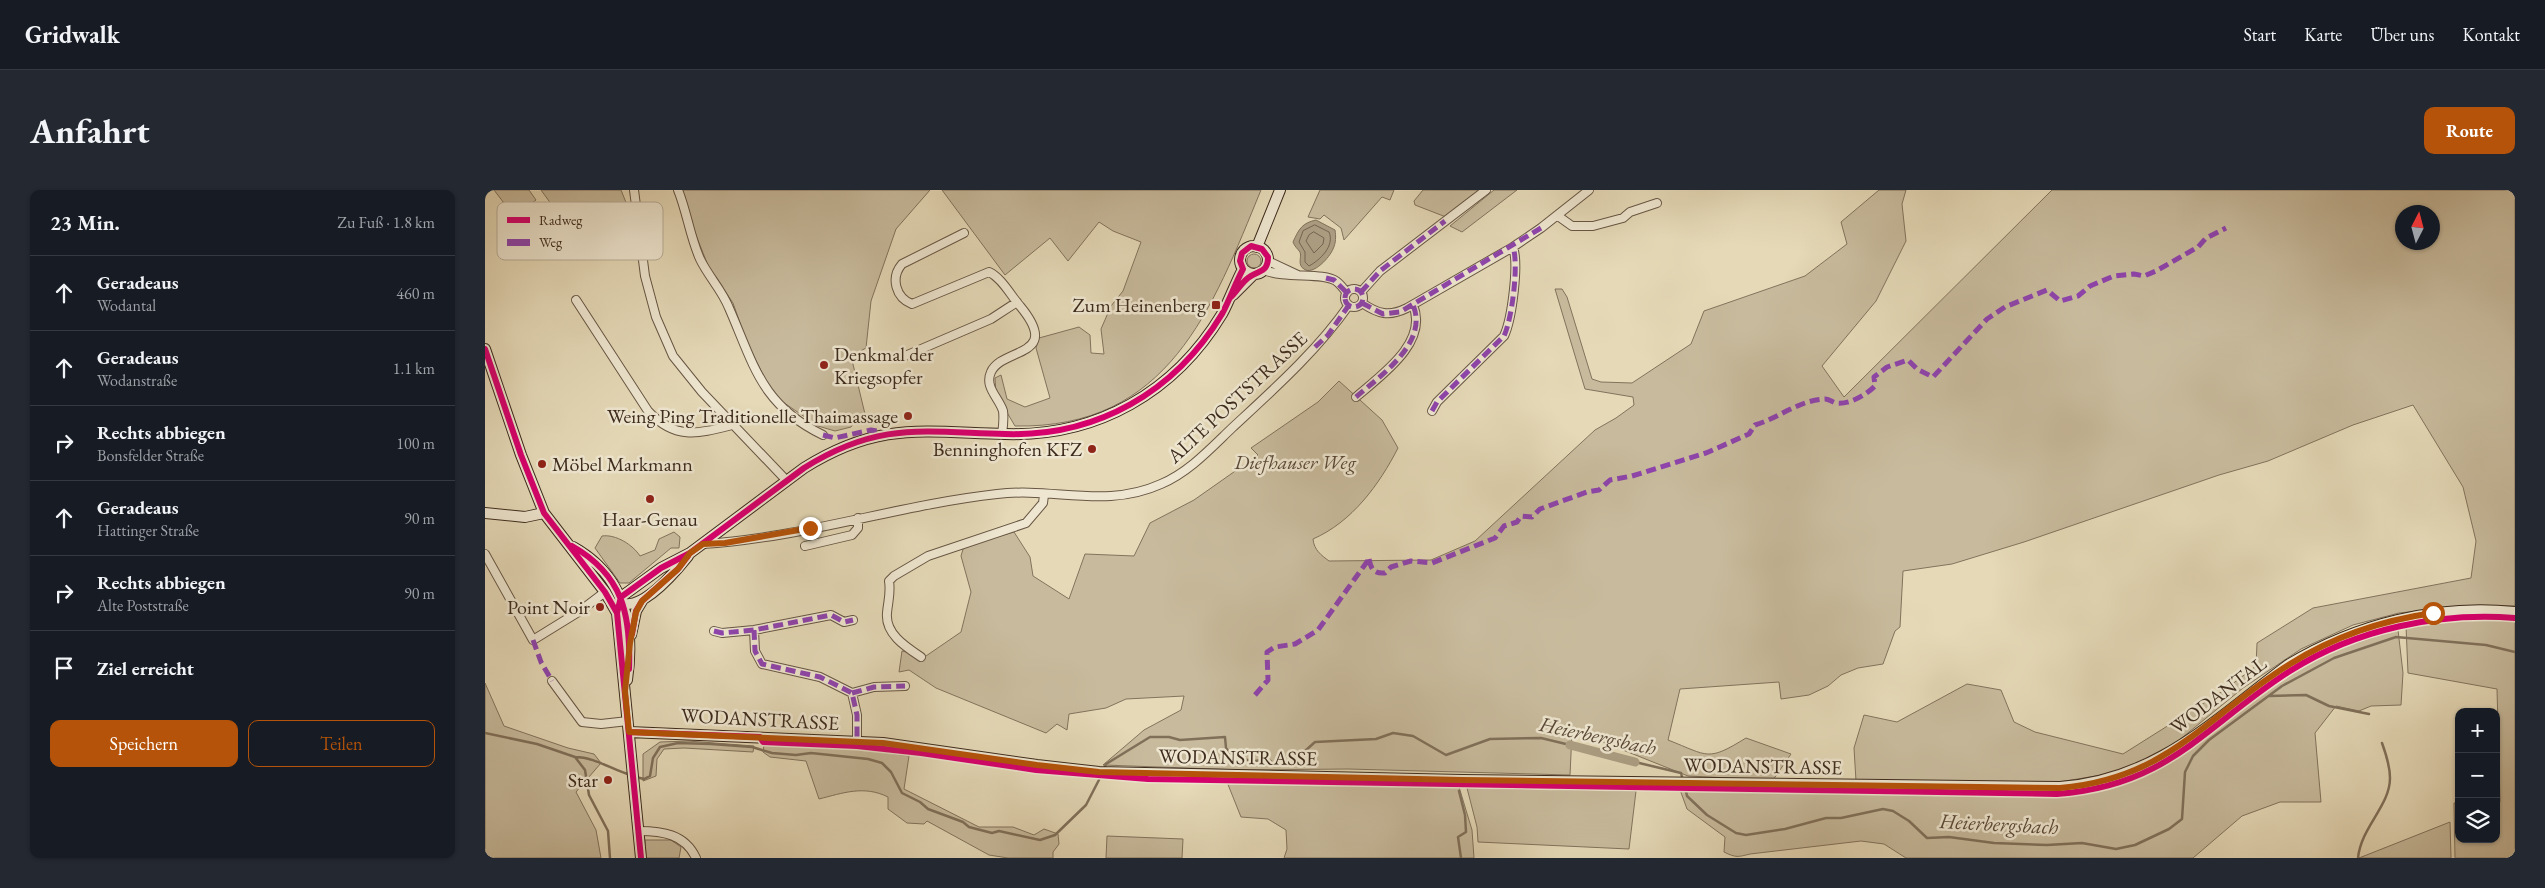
<!DOCTYPE html>
<html lang="de">
<head>
<meta charset="utf-8">
<style>
	:root { --surface:#171b24; --page:#242831; --text:#f1f3f6; --muted:#9ea1a6; --line:#363941; --accent:#b45309 }
	body { margin:0; font-family:"EB Garamond",serif; background:var(--page); color:var(--text) }
	.controls { position:absolute; right:15px; bottom:15px; display:grid; overflow:hidden; border-radius:10px; box-shadow:0 1px 4px #0004 }
	.controls button { width:45px; height:45px; display:grid; place-items:center; padding:0; border:0; border-bottom:1px solid var(--line); background:var(--surface); color:var(--text); font:25px sans-serif }
	.compass { position:absolute; left:1910px; top:15px; width:45px; height:45px; border-radius:50%; background:var(--surface); box-shadow:0 1px 4px #0004; rotate:6deg }
	.stop { position:absolute; width:15px; height:15px; margin:-11px; border:4px solid #b45309; border-radius:50%; background:#fff }
	.stop.end { background:#b45309; border-color:#fff; box-shadow:0 1px 5px #0008 }
	.list { margin:0; padding:0; list-style:none }
	h2 { display:flex; justify-content:space-between; align-items:center; height:65px; margin:0; padding:0 20px; font-size:21px }
	h2 small { font-size:16px; font-weight:400; color:var(--muted) }
	.list li { display:grid; grid-template-columns:32px 1fr auto; gap:15px; align-items:center; box-sizing:border-box; height:75px; padding:0 20px; border-top:1px solid var(--line) }
	.list b { display:block; font-size:19px; white-space:nowrap }
	.list p { margin:0; font-size:16px; white-space:nowrap; color:var(--muted) }
	.list em { font-size:16px; font-style:normal; color:var(--muted) }
	.actions { display:flex; gap:10px; padding:15px 20px }
	.actions a { flex:1; padding:11px 0; border:1px solid var(--accent); border-radius:10px; text-align:center; font-size:18px; color:var(--accent) }
	.actions .main { background:var(--accent); color:#fff }
	.icon { flex:none; width:28px; height:28px; fill:none; stroke:currentColor; stroke-width:2; stroke-linecap:round; stroke-linejoin:round }
	.map { position:relative; flex:none; width:2030px; height:668px; overflow:hidden; border-radius:10px }
	header { display:flex; align-items:center; gap:30px; box-sizing:border-box; height:70px; padding:0 25px; background:var(--surface); border-bottom:1px solid var(--line) }
	header strong { font-size:24px }
	nav { display:flex; gap:28px; margin-inline-start:auto; font-size:18px }
	.intro { display:flex; align-items:center; justify-content:space-between; box-sizing:border-box; height:120px; padding:0 30px }
	h1 { margin:0; font-size:35px }
	.button { padding:12px 22px; border-radius:10px; background:var(--accent); color:#fff; font-size:18px; font-weight:700 }
	main { display:flex; gap:30px; padding:0 30px }
	aside { flex:1; background:var(--surface); border-radius:10px; box-shadow:0 1px 4px #0004 }
	.map>svg:first-child { display:block }
</style>
</head>
<body>
<header>
<strong>Gridwalk</strong>
<nav><a>Start</a><a>Karte</a><a>Über uns</a><a>Kontakt</a></nav>
</header>
<div class="intro"><h1>Anfahrt</h1><a class="button">Route</a></div>
<main>
<aside>
<h2>23 Min.<small>Zu Fuß · 1.8 km</small></h2>
<ul class="list">
<li><svg class="icon" aria-label="ahead" viewBox="0 0 24 24"><path d="M12 20V5M6 11l6-6 6 6"/></svg><div><b>Geradeaus</b><p>Wodantal</p></div><em>460 m</em></li>
<li><svg class="icon" aria-label="ahead" viewBox="0 0 24 24"><path d="M12 20V5M6 11l6-6 6 6"/></svg><div><b>Geradeaus</b><p>Wodanstraße</p></div><em>1.1 km</em></li>
<li><svg class="icon" aria-label="right" viewBox="0 0 24 24"><path d="M7 20v-9h11M14 6l5 5-5 5"/></svg><div><b>Rechts abbiegen</b><p>Bonsfelder Straße</p></div><em>100 m</em></li>
<li><svg class="icon" aria-label="ahead" viewBox="0 0 24 24"><path d="M12 20V5M6 11l6-6 6 6"/></svg><div><b>Geradeaus</b><p>Hattinger Straße</p></div><em>90 m</em></li>
<li><svg class="icon" aria-label="right" viewBox="0 0 24 24"><path d="M7 20v-9h11M14 6l5 5-5 5"/></svg><div><b>Rechts abbiegen</b><p>Alte Poststraße</p></div><em>90 m</em></li>
<li><svg class="icon" aria-label="arrive" viewBox="0 0 24 24"><path d="M6 21V4h12l-3 4 3 4H6"/></svg><div><b>Ziel erreicht</b></div></li>
</ul>
<div class="actions"><a class="main">Speichern</a><a>Teilen</a></div>
</aside>
<div class="map">
<svg width="2030" height="668" viewBox="0 0 2030 668">
	<rect width="100%" height="100%" fill="#e5d9b7"/>
	<filter id="stains"><feTurbulence type="fractalNoise" baseFrequency=".004" numOctaves="4"/><feColorMatrix values="0 0 0 0 .2 0 0 0 0 .09 0 0 0 0 .02 0 0 0 .5 -.17"/></filter>
	<radialGradient id="worn" r=".72"><stop offset=".6" stop-color="#630" stop-opacity="0"/><stop offset="1" stop-color="#630" stop-opacity=".3"/></radialGradient>
	<path fill="#c8bb9d" stroke="#82735d" fill-rule="evenodd" d="M9,0H44L51,10L24,30L18,21L22,17Z
		M56,0H136L142,15L128,24L126,38L104,66Z
		M193,0H445L411,39L386,111L381,158L366,166L380,224L373,227L366,237L350,241L333,236L289,206L262,153L248,113L224,78Z
		M457,0H776C727,119 684,239 530,236L511,204L510,188L516,185L522,209L540,217L565,208L551,158L554,148L594,137L605,145L606,163L619,164L616,139L626,116L638,101L656,52L628,41L614,32L583,71L565,48L520,85Z
		M835,0H909L905,10L897,7L859,50L856,38L839,25L835,29L823,27Z
		M938,0H994L961,27L930,15L929,11Z
		M1009,0H1032L977,42L965,36Z
		M1394,0H1421L1417,14L1421,51L1391,111L1337,176L1359,207L1567,0H2030V416H1978L1914,423L1868,435L1816,459L1758,498L1693,551L1654,574L1623,584L1574,592L1475,593L1371,591L1369,558L1379,525L1412,532L1482,494L1516,500L1529,532L1550,542L1638,564L1738,501L1771,476L1772,453L1828,418L1986,388L1991,351L1978,297L1928,215L1868,235L1783,271L1734,285L1539,352L1467,374L1418,381L1415,437L1410,441L1398,474L1373,478L1356,485L1343,496L1324,505L1296,509L1294,492L1195,499L1183,550C1224,566 1222,572 1261,548L1306,564L1288,590L1203,586L1098,544L1087,543L1085,585L863,579L758,580L618,575L659,540L696,520L699,506L641,509L621,518L584,524L582,540L572,534L561,543L451,498L424,480L414,482L417,461L441,466L476,442L486,402L476,366L479,356L529,342L545,367L548,386L584,409L600,364L649,366L665,333L709,310L773,265L766,258L833,212L854,191L897,230L913,258C894,295 867,332 828,349C829,360 836,365 844,371L946,370L990,351L1110,240L1131,228L1149,215L1148,207L1100,199L1070,99H1077L1082,107L1107,189L1116,192L1147,193L1206,154L1219,121L1320,86L1362,54L1356,32ZM1918,22H1948V52H1918Z
		M762 71a7 7 0 1 1 14 0a7 7 0 1 1-14 0Z
		M189,342L195,347L194,358H186L144,393H135L110,358L117,346C131,344 148,355 155,366L170,360L174,349Z
		M1963,429H2030V668H1970L1969,613H1974V649H2011V612H2015L2012,499L1923,483L1921,436Z
		M1913,440L1918,483L1916,515L1886,516L1874,521L1851,516L1830,543L1836,612H1795L1757,626L1708,668H1421L1399,654L1376,651L1265,664C1253,667 1251,668 1239,662L1240,647L1202,619L1194,597C1264,603 1335,602 1405,604C1441,604 1477,605 1513,605C1564,605 1616,607 1663,584C1710,561 1746,525 1788,495C1829,466 1865,454 1913,440Z
		M0,493L19,536L83,558L109,564L116,573L91,602L111,640L116,668H0Z
		M203,551L269,556L268,562L199,558L179,559L172,569L171,586L158,591V564L175,552Z
		M279,555L373,559L424,566L419,599L494,637H528L549,645L559,639L573,644L574,654L568,662V668H523L504,665L442,631L439,634L422,633L403,619V607C379,595 358,603 334,609L321,571L285,567L278,562Z
		M742,592L974,597L987,640L989,668H799L802,659L801,640L783,629L756,627Z
		M982,598L1151,601L1144,659L993,652L992,637Z
		M1965,632L1966,668H1874Z
		M622,646L698,649L697,668H621Z
		M160,650H186L196,657L194,668H161Z"/>
	<path fill="#ac9e83" stroke="#80705a" d="M831,30L850,40C851,46 851,53 848,59C845,67 828,86 819,79C812,75 817,67 815,62C812,58 810,57 808,52C814,39 817,33 831,30Z"/>
	<g fill="none" stroke-linecap="round" stroke-linejoin="round">
		<path stroke="#746450" stroke-width="1" d="M830,35L844,42C850,56 835,70 824,76L820,72V62L814,52L818,41Z
			M829,42L839,48L838,54L829,63L821,51L824,45Z"/>
		<path stroke="#80705a" stroke-width="2.5" d="M1784,506L1821,505L1844,516L1884,524
			M0,543L52,554L90,567L100,580L104,605L123,641L125,668
			M90,567C110,567 127,580 146,585
			M1150,572L1196,583L1198,591
			M619,579L621,574L665,547H684L695,550L740,547L741,558L749,568L770,571L783,569L789,574L810,570L830,552L891,549L908,543L928,546L961,565L1005,549L1056,548L1085,555
			M151,587L159,589L165,586L168,568L175,557L193,553L226,554L267,557L287,563L311,565L326,563L383,569L397,573L406,582L417,603L435,612L443,619L478,632L484,637L507,643L514,641L555,650L570,645L601,615L617,584
			M1200,596L1202,606L1222,625L1251,643L1261,645L1300,639L1341,628H1356L1398,619L1408,621L1424,631L1442,648L1464,647L1509,653L1562,655L1597,653L1631,659L1650,655L1684,639L1697,629L1700,582L1708,566L1724,550L1797,496L1849,468L1911,447L2001,455L2030,462
			M974,601L980,625L981,642L973,647L976,668
			M1873,668C1876,637 1905,616 1905,588C1905,576 1901,564 1897,553"/>
		<path stroke="#ac9e83" stroke-width="9" d="M1085,555L1150,572"/>
		<g stroke="#675644" stroke-width="10">
			<path id="street" d="M149,0L160,86L171,127L188,166L217,202L302,291
				M193,0C202,22 205,47 215,69C223,86 237,100 244,118C269,175 276,215 338,245
				M1073,26L1087,36H1108L1138,28L1145,22L1172,13
				M479,43L417,74C405,88 411,108 427,114L504,82C517,88 526,106 535,116C578,168 517,157 506,182C499,197 514,208 518,221C519,228 518,237 517,244
				M783,71L813,85
				M779,80C800,89 838,82 851,91C855,94 859,99 862,103
				M860 108a9 9 0 1 1 18 0a9 9 0 1 1-18 0Z
				M876,102L895,81L1001,0
				M91,110L163,221C190,250 212,244 247,235
				M877,113C893,124 904,127 922,118L1028,57L1056,38L1104,0
				M420,166L506,129L532,112
				M871,207C895,186 944,153 928,115
				M947,221L952,212L1019,146C1027,129 1034,74 1028,57
				M218,354C317,348 413,315 512,304C569,297 621,319 676,294C704,282 725,259 747,238C788,200 832,161 864,115
				M320,356L367,345L373,338V328
				M0,364L48,450L95,421L120,402
				M269,440L270,461L277,474L335,487L367,503L372,525V551
				M229,441L237,443L269,440L346,425L359,432L368,430
				M436,467C421,457 400,444 402,423C403,411 406,403 404,391L409,386L443,366L541,333L558,313L559,305
				M67,491L97,532L116,534L143,531
				M367,503L389,497L420,496
				M154,641C177,641 200,644 211,668"/>
		</g>
		<g stroke="#3d2b1d" stroke-width="12">
			<path id="secondary" d="M755 70a14 14 0 1 1 28 0a14 14 0 1 1-28 0Z
				M772,57L795,0
				M748,105L769,84
				M0,159L36,265L59,323L120,402L132,423L156,668
				M0,323L40,327L59,323
				M88,357C140,386 150,435 142,490
				M135,413C157,422 191,381 203,366
				M132,423L136,407L176,378L205,363L319,278C394,231 438,242 520,244C612,247 690,202 737,124C745,109 750,94 758,79
				M146,445L151,421L157,411
				M144,542L398,553L552,575L614,582L977,590L1575,597C1672,590 1729,530 1803,475C1871,434 1951,414 2030,422"/>
		</g>
		<use href="#street" stroke="#eee6d0" stroke-width="8"/>
		<use href="#secondary" stroke="#eee6d0" stroke-width="10"/>
		<path stroke="#8e44ad" stroke-width="5" stroke-dasharray="10 5" stroke-linecap="butt" d="M841,88L849,90L862,103
			M860 108a9 9 0 1 1 18 0a9 9 0 1 1-18 0Z
			M876,102L895,81L960,31
			M877,113L898,124L915,122L1056,38
			M830,157L843,145L864,115
			M871,207C895,186 944,153 928,115
			M947,221L952,212L1019,146C1027,129 1034,74 1028,57
			M338,245L350,248L386,240L392,241L394,245
			M884,369C886,379 889,384 900,383L906,377L926,371L947,373L1010,348L1019,336L1032,332L1036,326L1047,327L1055,319L1102,302L1114,300L1125,290L1147,286L1221,263L1264,244L1270,235C1294,228 1314,210 1340,209C1344,209 1347,212 1351,213C1364,215 1381,205 1390,196L1389,187L1402,177L1423,170L1432,179L1448,187L1502,129L1520,117L1562,100L1575,111L1593,106L1605,96L1629,86L1649,84L1659,86L1671,81L1713,57L1721,48L1741,38
			M269,440L270,461L277,474L335,487L367,503L372,525V551
			M229,441L237,443L269,440L346,425L359,432L368,430
			M48,450L56,472L67,491
			M367,503L389,497L420,496
			M770,505L783,490L782,462L790,457L810,454L833,440L884,369"/>
		<g stroke="#eee6d0" stroke-width="9">
			<path id="cycleway" d="M0,159L36,265L59,323L120,402L132,423L156,668
				M87,356C138,385 146,425 144,479
				M132,423L136,407L176,378L205,363L319,278C394,231 438,242 520,244C612,247 690,202 737,124C745,109 750,94 758,79L755,71L757,63L766,56L777,59L783,67C783,82 775,80 766,86C758,90 753,100 746,107
				M147,444L151,421L157,411L193,379L203,366
				M144,542L275,547L278,552L372,556L436,563L551,580L663,589L1572,604C1684,596 1719,536 1805,481C1871,439 1953,422 2030,428"/>
		</g>
		<use href="#cycleway" stroke="#d6006c" stroke-width="6"/>
	</g>
	<g fill="none" stroke-linecap="round" stroke-linejoin="round">
		<path stroke="#b45309" stroke-width="6" d="M325,338L240,353L218,354L205,363L193,379L157,411L151,422L145,453L140,501L144,542L398,553L552,575L614,582L977,590L1575,598C1683,589 1721,526 1805,474C1848,447 1899,430 1948,423"/>
	</g>
	<g fill="#8f2418" stroke="#eee6d0" stroke-width="2">
		<rect x="726" y="110" width="10" height="10" rx="2.5"/>
		<circle cx="339" cy="175" r="5"/>
		<circle cx="423" cy="226" r="5"/>
		<circle cx="607" cy="259" r="5"/>
		<circle cx="57" cy="274" r="5"/>
		<circle cx="165" cy="309" r="5"/>
		<circle cx="115" cy="417" r="5"/>
		<circle cx="123" cy="590" r="5"/>
	</g>
	<g text-anchor="middle" stroke-width="5" stroke-linejoin="round" paint-order="stroke">
		<g font-size="20" fill="#3d2b1d" stroke="#eee6d0" text-anchor="end">
			<text x="721" y="122">Zum Heinenberg</text>
			<text x="349" y="171" text-anchor="start">Denkmal der<tspan x="349" dy="23">Kriegsopfer</tspan></text>
			<text x="413" y="233">Weing Ping Traditionelle Thaimassage</text>
			<text x="597" y="266">Benninghofen KFZ</text>
			<text x="67" y="281" text-anchor="start">Möbel Markmann</text>
			<text x="165" y="336" text-anchor="middle">Haar-Genau</text>
			<text x="105" y="424">Point Noir</text>
			<text x="113" y="597">Star</text>
		</g>
		<g font-size="20" fill="#3d2b1d" stroke="#eee6d0">
			<text transform="translate(752 207) rotate(-43)" y="7">ALTE POSTSTRASSE</text>
			<text transform="translate(1733 505) rotate(-37)" y="7">WODANTAL</text>
			<text transform="translate(275 529) rotate(3)" y="7">WODANSTRASSE</text>
			<text transform="translate(753 567) rotate(1)" y="7">WODANSTRASSE</text>
			<text transform="translate(1278 576) rotate(1)" y="7">WODANSTRASSE</text>
		</g>
		<g font-size="20" font-style="italic" fill="#594837" stroke="#eee6d0">
			<text x="810" y="279">Diefhauser Weg</text>
		</g>
		<g font-size="21" font-style="italic" fill="#594836" stroke="#eee6d0">
			<text transform="translate(1113 546) rotate(12)" y="7">Heierbergsbach</text>
			<text transform="translate(1514 634) rotate(3)" y="7">Heierbergsbach</text>
		</g>
	</g>
	<rect x="12" y="12" width="166" height="58" rx="8" fill="#eee6d0" stroke="#b9ae9a" stroke-width="1"/>
	<rect x="22" y="27" width="23" height="6" fill="#d6006c"/>
	<rect x="22" y="49" width="23" height="7" fill="#8e44ad"/>
	<g font-size="14" fill="#3d2b1d">
		<text x="54" y="35">Radweg</text>
		<text x="54" y="57">Weg</text>
	</g>
	<rect width="100%" height="100%" filter="url(#stains)"/>
	<rect width="100%" height="100%" fill="url(#worn)"/>
</svg>
<div class="controls">
<button>+</button>
<button>−</button>
<button><svg class="icon" aria-label="layers" viewBox="0 0 24 24"><path d="M12 4l9 5-9 5-9-5zM3 14l9 5 9-5"/></svg></button>
</div>
<svg class="compass" viewBox="-18 -18 36 36"><path d="M0-13l5 13h-10z" fill="#e53935"/><path d="M0 13l5-13h-10z" fill="#9ea1a6"/></svg>
<div class="stop" style="left:1948px;top:423px"></div>
<div class="stop end" style="left:325px;top:338px"></div>
</div>
</main>
</body>
</html>
